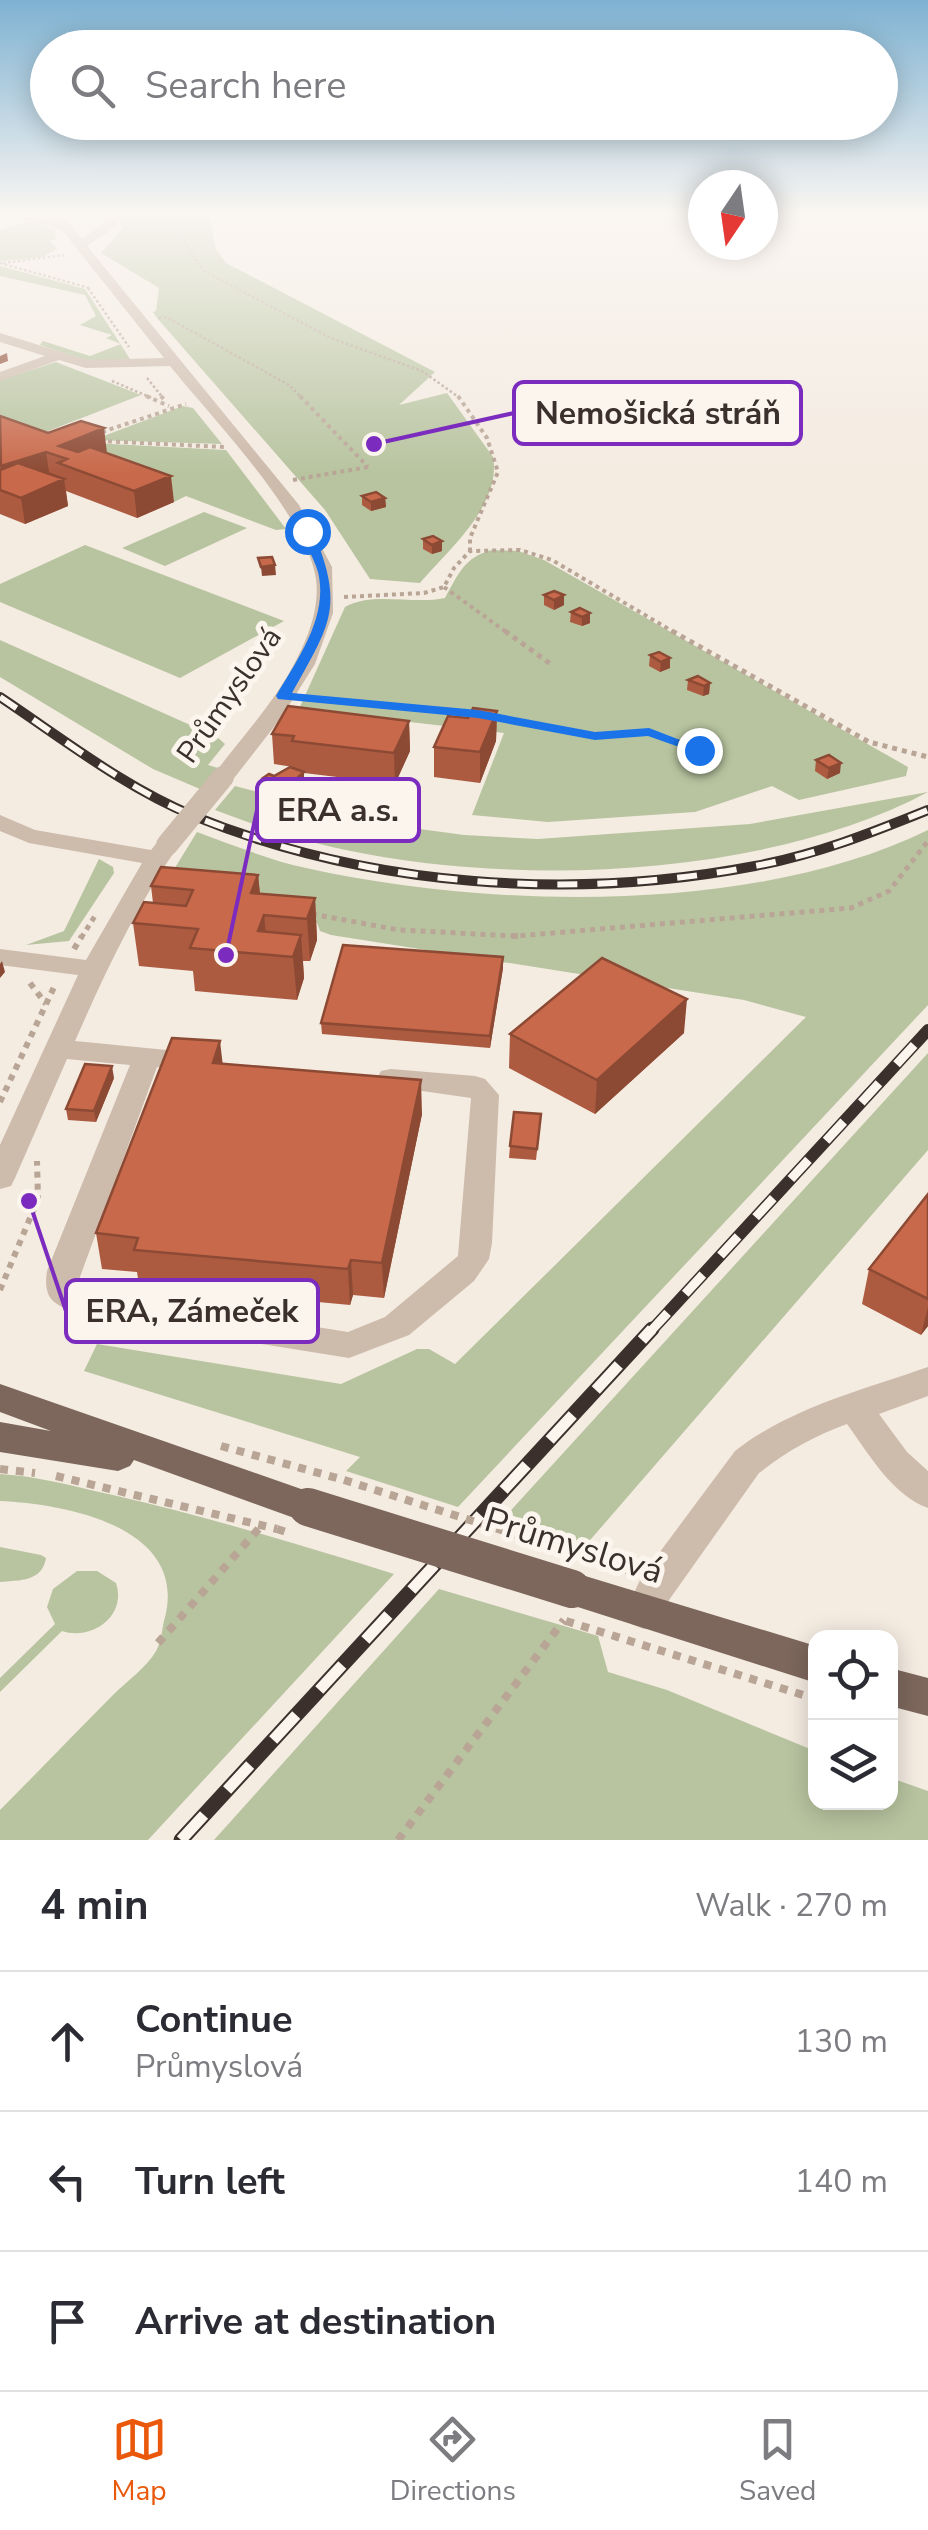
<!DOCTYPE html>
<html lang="en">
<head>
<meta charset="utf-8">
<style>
	:root { --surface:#fff; --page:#f7f7f7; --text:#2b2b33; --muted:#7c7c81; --line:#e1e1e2; --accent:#ea580c }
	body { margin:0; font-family:"Nunito Sans",sans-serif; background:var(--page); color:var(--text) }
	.controls { position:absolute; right:30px; bottom:30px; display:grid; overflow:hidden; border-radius:20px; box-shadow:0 5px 25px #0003 }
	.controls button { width:90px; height:90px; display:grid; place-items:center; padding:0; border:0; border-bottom:2px solid var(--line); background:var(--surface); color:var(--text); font:50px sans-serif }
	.compass { position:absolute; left:688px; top:170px; width:90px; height:90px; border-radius:50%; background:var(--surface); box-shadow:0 5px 25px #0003; rotate:193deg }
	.stop { position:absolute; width:30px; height:30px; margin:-22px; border:8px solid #1a73e8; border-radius:50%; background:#fff }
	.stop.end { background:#1a73e8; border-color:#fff; box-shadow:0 2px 10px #0008 }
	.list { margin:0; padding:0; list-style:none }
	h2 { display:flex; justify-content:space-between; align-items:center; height:130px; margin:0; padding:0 40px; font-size:42px }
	h2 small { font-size:32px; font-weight:400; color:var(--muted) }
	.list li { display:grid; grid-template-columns:65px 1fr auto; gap:30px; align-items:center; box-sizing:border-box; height:140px; padding:0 40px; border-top:2px solid var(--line) }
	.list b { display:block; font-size:38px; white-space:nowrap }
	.list p { margin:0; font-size:32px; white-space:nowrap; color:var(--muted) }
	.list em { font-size:32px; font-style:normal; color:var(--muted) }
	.icon { flex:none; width:55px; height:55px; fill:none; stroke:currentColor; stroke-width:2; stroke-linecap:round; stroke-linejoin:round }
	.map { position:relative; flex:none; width:928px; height:1840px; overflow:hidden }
	.search { position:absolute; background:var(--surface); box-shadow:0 5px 25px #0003; left:30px; right:30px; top:30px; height:110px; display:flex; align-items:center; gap:25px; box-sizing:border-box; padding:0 35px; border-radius:55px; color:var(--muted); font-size:38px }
	.sheet { height:550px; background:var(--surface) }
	nav { display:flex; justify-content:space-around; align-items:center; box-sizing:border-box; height:140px; border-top:2px solid var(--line); background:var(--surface); font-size:28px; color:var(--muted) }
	nav a { display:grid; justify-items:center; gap:5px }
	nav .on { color:var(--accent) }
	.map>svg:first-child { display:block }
</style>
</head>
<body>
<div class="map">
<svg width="928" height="1840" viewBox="0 0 928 1840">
	<rect width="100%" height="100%" fill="#f4ebe1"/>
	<path fill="#b8c4a0" d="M113,215H209L216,250L226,263L435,372L399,405L447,393L493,457C502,505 448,550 420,583L370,579L325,510L157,318L153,312L156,311L159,288L101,253L122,229L120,219Z
		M28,222L55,229L56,239L50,241L57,249L42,257L0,261V230Z
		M0,266L85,289L132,362L87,361L40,345L43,341L90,356L121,344L106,338L112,335L80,325L96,316L85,295L0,276Z
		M56,362L141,395L43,433L0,440V380Z
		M183,406L193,408L222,444L93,440Z
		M92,443L226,450L286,529L276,530L186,496L174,502Z
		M204,512L247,528L165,566L122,548Z
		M85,545L284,621L180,678L0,602V584Z
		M492,550L518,551L544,560L908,767L906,776L799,800L772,786L695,812L548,822L472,815L504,733L299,709L345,607C373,591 413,605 445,598C458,575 464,557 492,550Z
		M0,640L217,737L225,744L208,765L218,768L200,789L153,769L0,677Z
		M235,786L375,823L464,835L538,839L750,824L928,792C768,877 521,887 346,850C301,841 257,826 215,810Z
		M928,830V1005L458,1507L346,1471L360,1457L84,1371L97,1344L341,1384L417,1349H429L455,1364L806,1017L744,1000L331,935L320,931L317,923L160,892L197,832C233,845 269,860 306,868C491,909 754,915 928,830Z
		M99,859L113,867L114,873L69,941L26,945L64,931Z
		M928,1053V1150L585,1546L503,1519Z
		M0,1474C38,1476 76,1487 113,1495C208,1517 301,1545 394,1574L148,1840H0V1810C38,1772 75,1733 113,1695C126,1682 147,1667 156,1651C161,1643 162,1630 164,1621C191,1528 68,1504 0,1501Z
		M0,1547L41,1555L46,1558C42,1582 20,1580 0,1582Z
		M77,1571H97L116,1583C127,1616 92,1641 62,1631L0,1692V1678L55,1624L47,1607L53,1589Z
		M439,1589L598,1636L608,1672L667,1690L815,1751L816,1802H890L891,1778L928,1791V1840H214Z"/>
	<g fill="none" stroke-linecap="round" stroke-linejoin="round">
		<path stroke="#b9a596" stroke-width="2.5" stroke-dasharray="2.5 2.5" stroke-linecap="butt" d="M170,215C183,236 190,260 209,274L333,339L422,371L460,398
			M0,263L89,288
			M3,263L64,255
			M88,288L129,347
			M159,318L166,317L289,385L302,398
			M147,378L163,398
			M112,381L152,398"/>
		<path stroke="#b9a596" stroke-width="4" stroke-dasharray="4 4" stroke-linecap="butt" d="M146,396L169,406
			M161,396L165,401
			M300,396L368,467
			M458,396L487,438L498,472L470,538V551
			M102,432L186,404
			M100,441L224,447
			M293,480L368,467
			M444,587L509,634
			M344,597L424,593L444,587L454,568L470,551L520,550L552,560L677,634"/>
		<path stroke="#b9a596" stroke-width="5" stroke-dasharray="5 5" stroke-linecap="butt" d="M505,631L552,665
			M672,631L869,742L928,757
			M306,699L474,714
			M490,716L595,736L649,732L699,749
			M312,914L399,930L517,936L851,908L889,891L928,841
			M81,938L95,916"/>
		<path stroke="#b9a596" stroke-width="6" stroke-dasharray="6 6" stroke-linecap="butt" d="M512,936H520
			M74,949L82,936
			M30,983L46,1004
			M0,1102L55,985
			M0,1290L38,1199L37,1161"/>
		<path stroke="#b9a596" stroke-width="8" stroke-dasharray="8 8" stroke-linecap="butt" d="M221,1446L344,1480
			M0,1469L35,1473
			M56,1476L277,1529
			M611,1565L632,1572
			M566,1621L816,1699
			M158,1643L261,1526
			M398,1840L564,1620"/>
		<path fill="#cdbbac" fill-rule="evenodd" d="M10,215L55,221L50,215H62L82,239L106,222L95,215L118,219V225L87,246L299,505L332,567L333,613L315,664L281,718L231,782L223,784L212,777C239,740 271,707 293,666C307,641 320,609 316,579C307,516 212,418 170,366L86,368L59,360L0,381V372L45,356L0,342V333L87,360L164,358L62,230Z
			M0,815L35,830L151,850L159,840L167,838L179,845C136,906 105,973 75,1041L197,1053L207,1055L211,1062L207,1069L157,1067L77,1285L92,1291L348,1332L385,1317L458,1256L471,1098L381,1085L377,1078L381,1071L391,1069L475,1076L485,1079L499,1095L492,1243L489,1259L474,1281L409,1335L349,1358L88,1316C59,1306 42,1305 47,1271L130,1065L67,1059L15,1178L11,1186L0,1189V1145L78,975L0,965V949L86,960L142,863L29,843L0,831Z
			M928,1367V1396L879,1414L907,1452L928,1471V1508C892,1495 869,1454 847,1424C814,1436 787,1451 759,1473L669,1600L657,1624L644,1629L631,1624L625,1612L642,1576L735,1451C790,1408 862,1390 928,1367Z"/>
		<path fill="#7d675c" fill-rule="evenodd" d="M0,1384L321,1496L326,1507L321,1518L308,1523L134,1460L130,1466L118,1471L0,1452V1422L51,1431L0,1412Z
			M572,1572L816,1646V1683L559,1601L553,1589L559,1577Z
			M890,1668L928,1678V1716L890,1706Z"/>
		<g stroke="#3b302b" stroke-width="10">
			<path id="rail-far2" d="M0,697C63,739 124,787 194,816C368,887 572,901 755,866C815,855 871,833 928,810"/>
		</g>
		<g stroke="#3b302b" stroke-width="12">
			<path id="rail-far1" d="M650,1332L928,1030"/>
		</g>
		<g stroke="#3b302b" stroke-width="15">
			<path id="rail" d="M181,1840L652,1329"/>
		</g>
		<use href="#rail-far2" stroke="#fbf5ee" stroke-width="6" stroke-dasharray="20" stroke-linecap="butt"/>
		<use href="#rail-far1" stroke="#fbf5ee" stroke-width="9" stroke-dasharray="26" stroke-linecap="butt"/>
		<use href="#rail" stroke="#fbf5ee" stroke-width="11" stroke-dasharray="34" stroke-linecap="butt"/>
		<path stroke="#b9a596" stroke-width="8" stroke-dasharray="8 8" stroke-linecap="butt" d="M344,1480L611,1565
			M277,1529L289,1533"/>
		<path stroke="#cdbbac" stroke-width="22" d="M167,845L223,777"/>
		<path stroke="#7d675c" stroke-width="38" d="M308,1507L572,1589"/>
	</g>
	<path fill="#ac5a40" d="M0,416L107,453L174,502L137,518L66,491L68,506L25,524L0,514Z
		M362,496L385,498L386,507L371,511L362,505Z
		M423,539L442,541V551L432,554L423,549Z
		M544,595H564V605L554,610L544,605Z
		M580,608L590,623L582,626L570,622L571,612Z
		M659,652L670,668L660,672L649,666L650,655Z
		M688,680L710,683L709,694L703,696L687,690Z
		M497,711L496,741L480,783L434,777V747L468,718Z
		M409,721L410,751L395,784L304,773V783L287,799L264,788L263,778L274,776L294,769L293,767L274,764L272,734Z
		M816,760L840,773L827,779L815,771Z
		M258,875L260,893L315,898L317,940L310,961H303L304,978L297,1000L195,991L193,971L139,966L133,923L153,903L151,886Z
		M503,968L490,1048L322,1034L321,1023Z
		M684,1033L595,1114L509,1068L510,1034Z
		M223,1064L422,1114L384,1298L353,1295L350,1305L139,1285L137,1272L102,1269L96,1233Z
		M114,1078L96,1122L68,1120L66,1109Z
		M541,1114L536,1160L509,1158L510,1146Z
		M928,1194V1326L921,1335L862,1304L869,1269Z"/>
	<path fill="#8c4a34" d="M7,353L8,361L0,364V356Z
		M104,428L107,453L67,459L59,446Z
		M46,452L50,478L5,492L1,466Z
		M171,476L174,502L137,518L134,491Z
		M64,479L68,506L25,524L21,498Z
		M385,498L386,507L371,511V502Z
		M442,541V551L432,554V545Z
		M275,565L276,575L262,576L261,567Z
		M564,595V605L554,610V600Z
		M590,613V623L582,626V617Z
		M670,658V668L660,672L661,662Z
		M710,683L709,694L703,696L704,686Z
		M497,711L496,741L480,783V752Z
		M409,721L410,751L395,784L394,753Z
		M841,763L840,773L827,779L829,768Z
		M304,772V783L287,799L286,788Z
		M258,875L262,917L251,893Z
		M315,898L317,940L310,961L307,919Z
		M264,915L268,955L258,931Z
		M301,935L304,978L297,1000L293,957Z
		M503,957V968L490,1048V1036Z
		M2,961L5,972L0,978V964Z
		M687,999L684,1033L595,1114L597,1080Z
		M220,1041L224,1075L213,1063Z
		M112,1066L114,1078L96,1122L94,1111Z
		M421,1080L422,1114L384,1298L382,1263Z
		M351,1260L353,1295L350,1305L348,1269Z
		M928,1307V1326L921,1335Z"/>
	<path fill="#c8694b" stroke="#8c4a34" stroke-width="2.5" d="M0,416L48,433L81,421L104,428L59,446L78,452L90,447L171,476L134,491L58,463L67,459L46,452L1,466Z
		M18,463L64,479L21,498L0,490V470Z
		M376,492L385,498L371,502L362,496Z
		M433,536L442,541L432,545L423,539Z
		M272,557L275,565L261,567L258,558Z
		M554,591L564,595L554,600L544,595Z
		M580,608L590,613L582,617L571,612Z
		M659,652L670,658L661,662L650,655Z
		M698,676L710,683L704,686L688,680Z
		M288,706L409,721L394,753L292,741L294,736L272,734Z
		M473,708L497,711L480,752L434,747L448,716L468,718Z
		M829,755L841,763L829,768L816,760Z
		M290,767L304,772L286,788L263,778L269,774L274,776Z
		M161,867L258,875L251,893L315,898L307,919L264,915L258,931L301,935L293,957L190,948L198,929L133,923L144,902L186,906L193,890L151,886Z
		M343,945L503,957L490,1036L321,1023Z
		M602,958L687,999L597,1080L510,1034Z
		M172,1038L220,1041L213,1063L421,1080L382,1263L351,1260L348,1269L134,1250L138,1238L96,1233Z
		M85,1064L112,1066L94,1111L66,1109Z
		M514,1112L541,1114L537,1149L510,1146Z
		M928,1194V1299L869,1269Z"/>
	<linearGradient id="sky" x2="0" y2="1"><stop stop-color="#7eb2d2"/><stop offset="0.45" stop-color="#faf6f2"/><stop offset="1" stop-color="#faf6f2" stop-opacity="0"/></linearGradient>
	<rect width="928" height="473" fill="url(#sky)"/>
	<path fill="#1a73e8" d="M303,529L313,531C345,608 330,624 292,693L478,710L595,732L649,728L706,750L699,754L648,736L595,740L478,718L278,699L276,696C297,660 329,617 318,572C314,557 303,543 303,529Z"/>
	<g text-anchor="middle" stroke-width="10" stroke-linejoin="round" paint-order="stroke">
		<g font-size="30" fill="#3b302b" stroke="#fbf5ee">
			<text transform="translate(229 695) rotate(-55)" y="10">Průmyslová</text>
		</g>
		<g font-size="35" fill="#3b302b" stroke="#fbf5ee">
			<text transform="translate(574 1545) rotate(17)" y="12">Průmyslová</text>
		</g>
	</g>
	<path fill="none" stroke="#7b2cbf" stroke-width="4" d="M374 444L514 413M226 955L257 810M29 1201L66 1311"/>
	<g fill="#7b2cbf" stroke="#fbf5ee" stroke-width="4">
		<circle cx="374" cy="444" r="10"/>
		<circle cx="226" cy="955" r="10"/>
		<circle cx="29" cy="1201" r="10"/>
	</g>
	<g fill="#fbf5ee" stroke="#7b2cbf" stroke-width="4">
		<rect x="514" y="382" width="287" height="62" rx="10"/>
		<rect x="257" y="779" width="162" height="62" rx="10"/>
		<rect x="66" y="1280" width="252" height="62" rx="10"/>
	</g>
	<g font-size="32" text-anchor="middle" font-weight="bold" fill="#3b302b">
		<text x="658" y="424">Nemošická stráň</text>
		<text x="338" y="821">ERA a.s.</text>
		<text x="192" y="1322">ERA, Zámeček</text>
	</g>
</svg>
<div class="controls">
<button><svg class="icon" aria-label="locate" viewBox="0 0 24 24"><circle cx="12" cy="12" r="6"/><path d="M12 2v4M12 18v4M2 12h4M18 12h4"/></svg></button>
<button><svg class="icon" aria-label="layers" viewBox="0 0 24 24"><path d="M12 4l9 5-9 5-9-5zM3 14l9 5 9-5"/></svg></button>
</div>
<svg class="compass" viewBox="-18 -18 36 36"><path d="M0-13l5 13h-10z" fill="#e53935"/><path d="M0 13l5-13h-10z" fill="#7c7c81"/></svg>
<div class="stop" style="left:307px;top:531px"></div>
<div class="stop end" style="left:699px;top:750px"></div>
<div class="search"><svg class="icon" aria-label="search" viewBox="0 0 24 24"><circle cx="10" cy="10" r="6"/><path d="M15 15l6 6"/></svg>Search here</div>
</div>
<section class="sheet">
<h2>4 min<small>Walk · 270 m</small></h2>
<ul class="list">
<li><svg class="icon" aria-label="ahead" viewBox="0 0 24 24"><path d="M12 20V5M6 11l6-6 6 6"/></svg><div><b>Continue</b><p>Průmyslová</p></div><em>130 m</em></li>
<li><svg class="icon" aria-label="left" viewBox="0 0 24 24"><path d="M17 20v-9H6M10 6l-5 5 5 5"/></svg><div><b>Turn left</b></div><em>140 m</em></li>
<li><svg class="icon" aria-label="arrive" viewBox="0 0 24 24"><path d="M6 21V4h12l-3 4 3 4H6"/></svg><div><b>Arrive at destination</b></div></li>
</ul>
</section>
<nav>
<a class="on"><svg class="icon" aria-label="map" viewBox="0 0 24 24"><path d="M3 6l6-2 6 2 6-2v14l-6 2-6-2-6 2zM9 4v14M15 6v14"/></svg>Map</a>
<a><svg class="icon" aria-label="directions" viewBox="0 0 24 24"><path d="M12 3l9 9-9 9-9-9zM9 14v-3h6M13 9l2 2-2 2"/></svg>Directions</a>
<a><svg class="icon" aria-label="saved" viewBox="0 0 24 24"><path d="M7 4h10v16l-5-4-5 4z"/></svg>Saved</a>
</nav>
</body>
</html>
